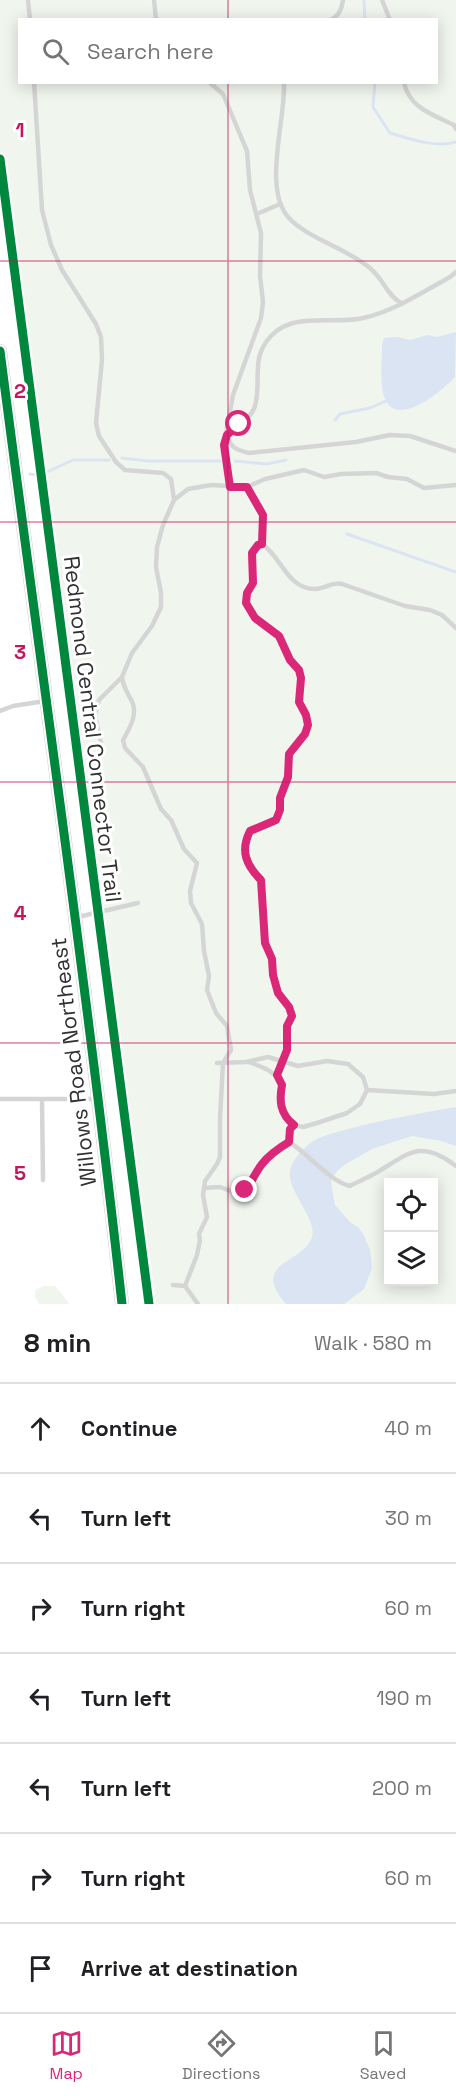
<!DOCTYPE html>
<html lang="en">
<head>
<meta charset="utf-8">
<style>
	:root { --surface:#fff; --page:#f2f2f2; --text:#202124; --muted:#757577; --line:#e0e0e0; --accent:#db2777 }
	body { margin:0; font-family:"Space Grotesk",sans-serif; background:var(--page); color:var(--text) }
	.controls { position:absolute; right:18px; bottom:18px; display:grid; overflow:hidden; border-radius:0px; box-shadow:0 3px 15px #0003 }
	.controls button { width:54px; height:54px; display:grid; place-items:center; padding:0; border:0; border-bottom:2px solid var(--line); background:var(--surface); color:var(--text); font:30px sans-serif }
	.stop { position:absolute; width:18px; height:18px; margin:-14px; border:4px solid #db2777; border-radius:50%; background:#fff }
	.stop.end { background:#db2777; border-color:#fff; box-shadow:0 2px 6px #0008 }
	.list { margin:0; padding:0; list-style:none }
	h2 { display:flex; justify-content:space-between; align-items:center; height:78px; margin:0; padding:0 24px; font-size:26px }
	h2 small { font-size:20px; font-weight:400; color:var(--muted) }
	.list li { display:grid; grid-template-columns:39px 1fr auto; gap:18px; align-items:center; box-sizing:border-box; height:90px; padding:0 24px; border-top:2px solid var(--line) }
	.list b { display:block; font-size:22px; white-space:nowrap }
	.list em { font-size:20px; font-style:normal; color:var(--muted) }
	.icon { flex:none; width:33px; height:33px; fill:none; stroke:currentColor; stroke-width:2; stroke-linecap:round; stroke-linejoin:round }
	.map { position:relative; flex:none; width:456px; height:1304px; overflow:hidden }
	.search { position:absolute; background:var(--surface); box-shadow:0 3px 15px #0003; left:18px; right:18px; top:18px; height:66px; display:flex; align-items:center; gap:15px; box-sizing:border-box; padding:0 21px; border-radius:0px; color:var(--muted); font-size:22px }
	.sheet { height:708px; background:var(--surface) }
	nav { display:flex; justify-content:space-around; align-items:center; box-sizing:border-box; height:84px; border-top:2px solid var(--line); background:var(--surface); font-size:16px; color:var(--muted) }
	nav a { display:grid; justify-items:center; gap:3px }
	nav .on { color:var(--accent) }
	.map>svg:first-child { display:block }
</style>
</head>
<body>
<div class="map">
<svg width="456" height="1304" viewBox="0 0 456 1304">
	<rect width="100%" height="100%" fill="#fff"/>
	<path fill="#f0f6ee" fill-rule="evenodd" d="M0,0H456V1304H156L0,163ZM20,20H436V82H20ZM388,1182H434V1282H388Z
		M44,1286H55L70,1304H39L35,1297V1290Z"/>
	<path fill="#dbe4f2" d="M456,332L455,377C443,390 400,427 386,401C379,388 382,360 382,345L384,338L398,337L410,340L427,335L437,337Z
		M456,1107V1146L441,1141L412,1136L372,1149L346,1164L336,1172L331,1182L335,1205L350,1222L358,1227L364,1235L370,1250L372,1268L364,1289L344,1304H286C249,1261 304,1264 312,1237C317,1221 292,1195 290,1178C288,1162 304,1146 317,1139C328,1134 341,1131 352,1128C387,1119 421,1113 456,1107Z"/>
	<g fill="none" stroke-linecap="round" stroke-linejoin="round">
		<path stroke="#dbe4f2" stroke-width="3" d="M364,0L365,20
			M375,82L373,107L390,133C410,139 435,148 456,142
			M335,420L340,414L370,408L386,401
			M122,458L148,461H220
			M235,461L267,464L286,460
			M47,472L73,460H109
			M30,474L37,475
			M347,534L456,572"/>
		<path stroke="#d5d5d5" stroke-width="4.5" d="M28,0L30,20
			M154,0L156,20
			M382,0L390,20
			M331,20C339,16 342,9 343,0
			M34,82L42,210L51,245L62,270L96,324L101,337L102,360L96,423L99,436L116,462L125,470L163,473L171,479L174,500
			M209,82L223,94L247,151L250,190L261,233L260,276L263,302L261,318L233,395L224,445L230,487
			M284,82C286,119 262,189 289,218C304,235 340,247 360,261C363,263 368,266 371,269C383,279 387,295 401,303
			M404,82C408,107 433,115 454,125L456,129
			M257,214L280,204
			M456,272L450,277C423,292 394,311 363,318C335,325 293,311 271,336C250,358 262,380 255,406C251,419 236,427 227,435C230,448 237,450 249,453L356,442L390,435L410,436L456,451
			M247,487L263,515L262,544
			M122,677C123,688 129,694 133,704C137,717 129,729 123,740L125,748L143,767L161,809L171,820L184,849L197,863L190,891L191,903L202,924L204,951L209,976L207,990L216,1013L227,1026L231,1050L223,1063L220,1118V1157L217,1164L205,1181L203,1195L207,1217L199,1234L200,1240L197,1255L185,1286
			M0,711L13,706L45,701
			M103,753L95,715L99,700L122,677L132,653L152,626L161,607V593L156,567L157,547L163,525L174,500L188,489L211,485L247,487L265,479L304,470L324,477L341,474L376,473L388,477L407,479L424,488L456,485
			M78,917L138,903
			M249,1062C263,1067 275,1071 282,1085C279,1101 280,1114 294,1125
			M217,1063L246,1062L268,1057L298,1066L327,1061L348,1064L363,1077L367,1090L360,1104L347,1113L317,1123L303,1127L294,1125L290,1129L289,1142
			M277,1075L287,1050V1026L292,1016L289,1007L278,993L273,975L272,959L265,943L261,880C246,865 239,851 250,831L276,820L280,810V798L288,777L289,754L305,734L308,725L306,715L299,702L301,679L299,670L290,660L279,636L255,618L246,603L247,593L253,583L252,553L258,545L262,544C281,556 287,589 315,589C325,589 332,581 342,584L405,606L430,610L442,615L456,628
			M367,1090L434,1094L456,1091
			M0,1099H96
			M42,1099L43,1180
			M204,1188L220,1187L233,1192L245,1190L254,1180L261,1165L278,1149L289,1142C309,1154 329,1181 350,1186C359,1181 367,1178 376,1173C408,1154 420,1138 456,1166
			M173,1285L185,1286L198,1304"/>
		<path stroke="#cfcfcf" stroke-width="14" d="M0,351C41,669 87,986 122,1304"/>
		<g stroke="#fff" stroke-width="13">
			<path id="cycleway" d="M0,159L149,1304
				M0,351C41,669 87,986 122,1304"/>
		</g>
		<use href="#cycleway" stroke="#00873e" stroke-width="9"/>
	</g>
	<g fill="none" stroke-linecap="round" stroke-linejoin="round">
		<path stroke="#db2777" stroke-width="8" d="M239,424L227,435L224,445L230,487H247L263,515L262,544L258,545L252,553L253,583L247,593L246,603L255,618L279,636L290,660L299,670L301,678L299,702L306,715L308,725L305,734L289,754L288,777L280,798V810L276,820L250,831C240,851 246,865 261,880L265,943L272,959L273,975L278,993L289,1007L292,1016L287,1026V1050L277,1075L282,1085C279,1101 280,1114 294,1125L290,1129L289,1142C279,1148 269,1155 262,1164C255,1173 252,1182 245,1190"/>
	</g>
	<path fill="none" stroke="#c2185b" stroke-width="1.5" stroke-opacity="0.55" d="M228,0V20M228,82V1304M0,261H456M0,522H456M0,782H456M0,1043H456"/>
	<g text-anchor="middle" stroke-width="6" stroke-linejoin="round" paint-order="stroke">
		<g font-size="22" fill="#313131" stroke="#fff">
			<text transform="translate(93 729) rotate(83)" y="8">Redmond Central Connector Trail</text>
			<text transform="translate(73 1062) rotate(-97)" y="8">Willows Road Northeast</text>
		</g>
	</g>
	<g font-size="20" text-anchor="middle" font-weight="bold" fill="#c2185b" stroke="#fff" stroke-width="6" stroke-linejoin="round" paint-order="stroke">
		<text x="20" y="137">1</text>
		<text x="20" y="398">2</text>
		<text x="20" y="659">3</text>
		<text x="20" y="920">4</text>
		<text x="20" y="1180">5</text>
	</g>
</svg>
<div class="controls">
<button><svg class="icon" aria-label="locate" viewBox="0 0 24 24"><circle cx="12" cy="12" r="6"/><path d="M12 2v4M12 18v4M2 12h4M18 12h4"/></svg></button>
<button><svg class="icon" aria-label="layers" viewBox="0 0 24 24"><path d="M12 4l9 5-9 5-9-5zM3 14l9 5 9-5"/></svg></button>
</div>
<div class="stop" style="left:239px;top:424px"></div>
<div class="stop end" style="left:245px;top:1190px"></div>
<div class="search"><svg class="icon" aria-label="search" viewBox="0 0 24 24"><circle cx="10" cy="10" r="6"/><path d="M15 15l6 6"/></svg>Search here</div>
</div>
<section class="sheet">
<h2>8 min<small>Walk · 580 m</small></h2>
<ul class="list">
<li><svg class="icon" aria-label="ahead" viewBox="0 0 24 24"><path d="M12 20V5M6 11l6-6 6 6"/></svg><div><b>Continue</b></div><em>40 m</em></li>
<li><svg class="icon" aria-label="left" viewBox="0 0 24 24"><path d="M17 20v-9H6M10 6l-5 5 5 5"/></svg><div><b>Turn left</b></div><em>30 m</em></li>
<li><svg class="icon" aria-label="right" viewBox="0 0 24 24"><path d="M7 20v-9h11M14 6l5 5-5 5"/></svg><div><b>Turn right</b></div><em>60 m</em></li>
<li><svg class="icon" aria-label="left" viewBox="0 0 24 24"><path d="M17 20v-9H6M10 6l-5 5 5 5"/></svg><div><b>Turn left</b></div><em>190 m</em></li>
<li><svg class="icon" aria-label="left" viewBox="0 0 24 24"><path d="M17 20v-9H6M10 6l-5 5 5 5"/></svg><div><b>Turn left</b></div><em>200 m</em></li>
<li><svg class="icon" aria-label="right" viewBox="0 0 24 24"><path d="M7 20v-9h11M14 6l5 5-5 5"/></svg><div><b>Turn right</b></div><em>60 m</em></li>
<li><svg class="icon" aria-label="arrive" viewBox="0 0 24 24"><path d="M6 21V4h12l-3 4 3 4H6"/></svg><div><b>Arrive at destination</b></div></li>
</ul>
</section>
<nav>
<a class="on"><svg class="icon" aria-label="map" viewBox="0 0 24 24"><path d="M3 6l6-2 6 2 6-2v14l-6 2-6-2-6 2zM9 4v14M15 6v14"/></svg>Map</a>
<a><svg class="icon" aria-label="directions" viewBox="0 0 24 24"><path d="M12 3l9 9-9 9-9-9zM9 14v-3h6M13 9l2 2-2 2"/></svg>Directions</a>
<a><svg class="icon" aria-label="saved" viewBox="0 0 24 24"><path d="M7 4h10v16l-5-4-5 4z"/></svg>Saved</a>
</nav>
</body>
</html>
